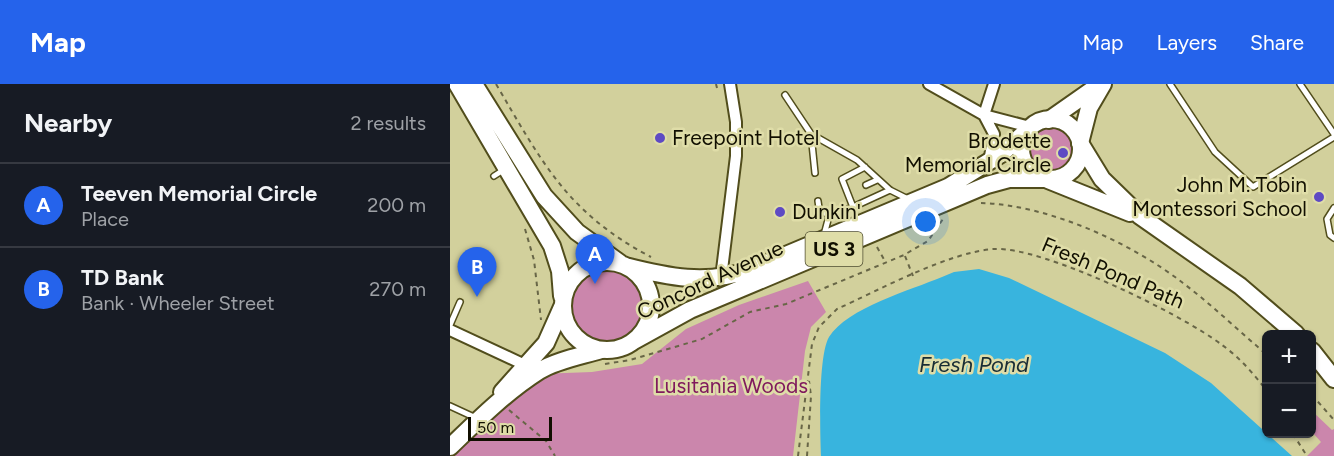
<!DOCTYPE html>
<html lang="en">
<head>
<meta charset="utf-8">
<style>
	:root { --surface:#171b24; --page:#20242c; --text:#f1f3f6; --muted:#9ea1a6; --line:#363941; --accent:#2563eb }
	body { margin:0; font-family:Figtree,sans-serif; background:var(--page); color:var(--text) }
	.controls { position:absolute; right:18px; bottom:18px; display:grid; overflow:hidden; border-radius:9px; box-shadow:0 2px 4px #0004 }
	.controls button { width:54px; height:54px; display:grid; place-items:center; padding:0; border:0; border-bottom:2px solid var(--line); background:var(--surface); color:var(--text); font:30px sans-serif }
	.scale { position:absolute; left:18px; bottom:15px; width:84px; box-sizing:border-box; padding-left:6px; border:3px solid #110f00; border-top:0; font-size:16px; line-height:21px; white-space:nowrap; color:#110f00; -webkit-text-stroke:4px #dfdda8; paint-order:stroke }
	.you { position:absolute; left:476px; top:138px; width:21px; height:21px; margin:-15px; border:4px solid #fff; border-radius:50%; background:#1a73e8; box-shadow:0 0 0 9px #1a73e833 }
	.badge { display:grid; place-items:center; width:39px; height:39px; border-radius:50%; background:var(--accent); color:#fff; font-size:20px; font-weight:700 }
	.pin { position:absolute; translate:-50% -50px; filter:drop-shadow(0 2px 3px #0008) }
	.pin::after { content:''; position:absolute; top:32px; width:21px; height:18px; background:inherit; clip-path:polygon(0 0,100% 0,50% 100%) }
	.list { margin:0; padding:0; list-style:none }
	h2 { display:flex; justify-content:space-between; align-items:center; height:78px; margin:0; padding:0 24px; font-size:26px }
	h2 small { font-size:20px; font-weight:400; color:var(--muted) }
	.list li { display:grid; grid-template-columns:39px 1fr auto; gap:18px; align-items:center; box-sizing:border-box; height:84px; padding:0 24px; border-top:2px solid var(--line) }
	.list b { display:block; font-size:22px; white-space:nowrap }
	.list p { margin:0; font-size:20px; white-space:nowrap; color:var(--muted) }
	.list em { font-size:20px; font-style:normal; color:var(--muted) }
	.map { position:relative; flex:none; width:884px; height:372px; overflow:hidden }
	header { display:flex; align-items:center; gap:36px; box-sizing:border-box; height:84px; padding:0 30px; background:var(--accent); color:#fff }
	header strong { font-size:28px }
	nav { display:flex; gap:33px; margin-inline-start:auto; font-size:21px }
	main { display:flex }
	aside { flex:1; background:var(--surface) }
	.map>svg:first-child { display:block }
</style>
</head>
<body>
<header>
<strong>Map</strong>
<nav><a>Map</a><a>Layers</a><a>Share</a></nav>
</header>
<main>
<aside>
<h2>Nearby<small>2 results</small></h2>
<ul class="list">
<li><span class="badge">A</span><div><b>Teeven Memorial Circle</b><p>Place</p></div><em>200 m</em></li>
<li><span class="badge">B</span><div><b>TD Bank</b><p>Bank · Wheeler Street</p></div><em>270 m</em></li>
</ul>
</aside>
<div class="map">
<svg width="884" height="372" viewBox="0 0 884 372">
	<rect width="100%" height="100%" fill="#d2d09c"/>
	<path fill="#cb86ac" d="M577 67a23 23 0 1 1 46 0a23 23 0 1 1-46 0Z
		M121 222a36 36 0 1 1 72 0a36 36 0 1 1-72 0Z
		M358,197L376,228L361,243L355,267L343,372H0L88,290L142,288L192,280L236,245L289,221Z
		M862,327L882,346L884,345V372H857L871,358L862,348Z"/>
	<path fill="#38b4de" d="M529,185L559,194L715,269L761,299L842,372H371C370,348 368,272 379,253C397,224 461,206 492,193L504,188Z"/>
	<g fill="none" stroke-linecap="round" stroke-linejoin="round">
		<g stroke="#514d1c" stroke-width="8">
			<path id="service" d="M720,0L765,68L803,103L884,53
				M850,0L884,50
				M335,11L361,50L407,76L440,106L458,115
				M361,50L365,89
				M44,92L55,85
				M416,101L427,96
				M368,117L369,124L379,132
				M403,123L440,106
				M884,124L877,135L880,151L884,154
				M374,151L379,132L403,123L392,95L415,83
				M0,241L10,218
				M0,322L26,334"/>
		</g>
		<g stroke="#514d1c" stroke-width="14">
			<path id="minor" d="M479,0L534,31L580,43
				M534,31L544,50L539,78
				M534,31L544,0
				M271,194L286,72V38L280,0
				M0,246L75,281"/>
		</g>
		<g stroke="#514d1c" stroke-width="20">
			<path id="primary" d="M599,36L649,1
				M630,59L639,24L653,0
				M52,308L96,259L112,223
				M0,363C28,336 56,308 89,287C107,276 131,272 151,266"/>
		</g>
		<g stroke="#514d1c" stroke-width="20">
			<path id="trunk" d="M7,0L102,162L110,187L112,212
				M24,0L94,112L127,148L170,179
				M571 65a30 30 0 1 1 60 0a30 30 0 1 1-60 0Z
				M630,59L652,95L690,132L790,202L846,250
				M598,96L680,129
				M113 222a44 44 0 1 1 88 0a44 44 0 1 1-88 0Z
				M175,182C218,193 256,201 300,186L498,103L551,70L579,45
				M182,258L240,226L537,101L559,95H594
				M862,267L884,295"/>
		</g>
		<path stroke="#686647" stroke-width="2" stroke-dasharray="4.5 4.5" stroke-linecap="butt" d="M46,0C92,78 117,129 201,173
			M266,0L267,4
			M531,119C598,121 680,158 733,199C762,221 789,247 816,270
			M75,145L84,176L91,236
			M427,163L436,179
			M455,172L463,192
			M155,280L180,276L252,255L300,228L336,220L454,171L478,157L493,135
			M862,311L884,336
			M59,326L96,357L105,372
			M843,350L857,372
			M348,372L362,260L369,243L387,225C429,206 499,168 544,165C592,162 732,230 772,261C789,273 804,290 816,306
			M357,372L361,312L359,297"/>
		<use href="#service" stroke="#fff" stroke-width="5"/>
		<use href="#minor" stroke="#fff" stroke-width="10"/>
		<use href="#primary" stroke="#fff" stroke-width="16"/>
		<use href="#trunk" stroke="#fff" stroke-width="16"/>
	</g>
	<g fill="#5e4ac3" stroke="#dfdda8" stroke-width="2">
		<circle cx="210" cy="54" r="6"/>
		<circle cx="613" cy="69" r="6"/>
		<circle cx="869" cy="113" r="6"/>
		<circle cx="330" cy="128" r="6"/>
	</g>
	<g text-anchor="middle" stroke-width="5" stroke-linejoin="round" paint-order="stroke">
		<rect fill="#dfdda8" stroke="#4f4d32" stroke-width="1.5" x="355.5" y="148" width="57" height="34" rx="4.5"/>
		<g font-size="20" font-weight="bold" fill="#110f00">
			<text x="384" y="172">US 3</text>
		</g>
		<g font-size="21" fill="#110f00" stroke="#dfdda8" text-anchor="start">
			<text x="222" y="61">Freepoint Hotel</text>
			<text x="601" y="64" text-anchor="end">Brodette<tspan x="601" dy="24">Memorial Circle</tspan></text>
			<text x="857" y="108" text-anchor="end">John M. Tobin<tspan x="857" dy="24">Montessori School</tspan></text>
			<text x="342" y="135">Dunkin'</text>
		</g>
		<g font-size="21" fill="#110f00" stroke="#dfdda8">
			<text transform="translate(663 189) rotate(23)" y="7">Fresh Pond Path</text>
			<text transform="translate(260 196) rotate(-25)" y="7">Concord Avenue</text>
		</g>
		<g font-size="21" fill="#801a5d" stroke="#dfdda8">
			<text x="281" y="309">Lusitania Woods</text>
		</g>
		<g font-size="22" font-style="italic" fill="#182d35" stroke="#dfdda8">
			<text x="524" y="288">Fresh Pond</text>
		</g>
	</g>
</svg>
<div class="controls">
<button>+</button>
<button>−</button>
</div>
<div class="scale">50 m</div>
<div class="you"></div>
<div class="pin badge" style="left:145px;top:200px">A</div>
<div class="pin badge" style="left:27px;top:213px">B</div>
</div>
</main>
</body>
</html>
